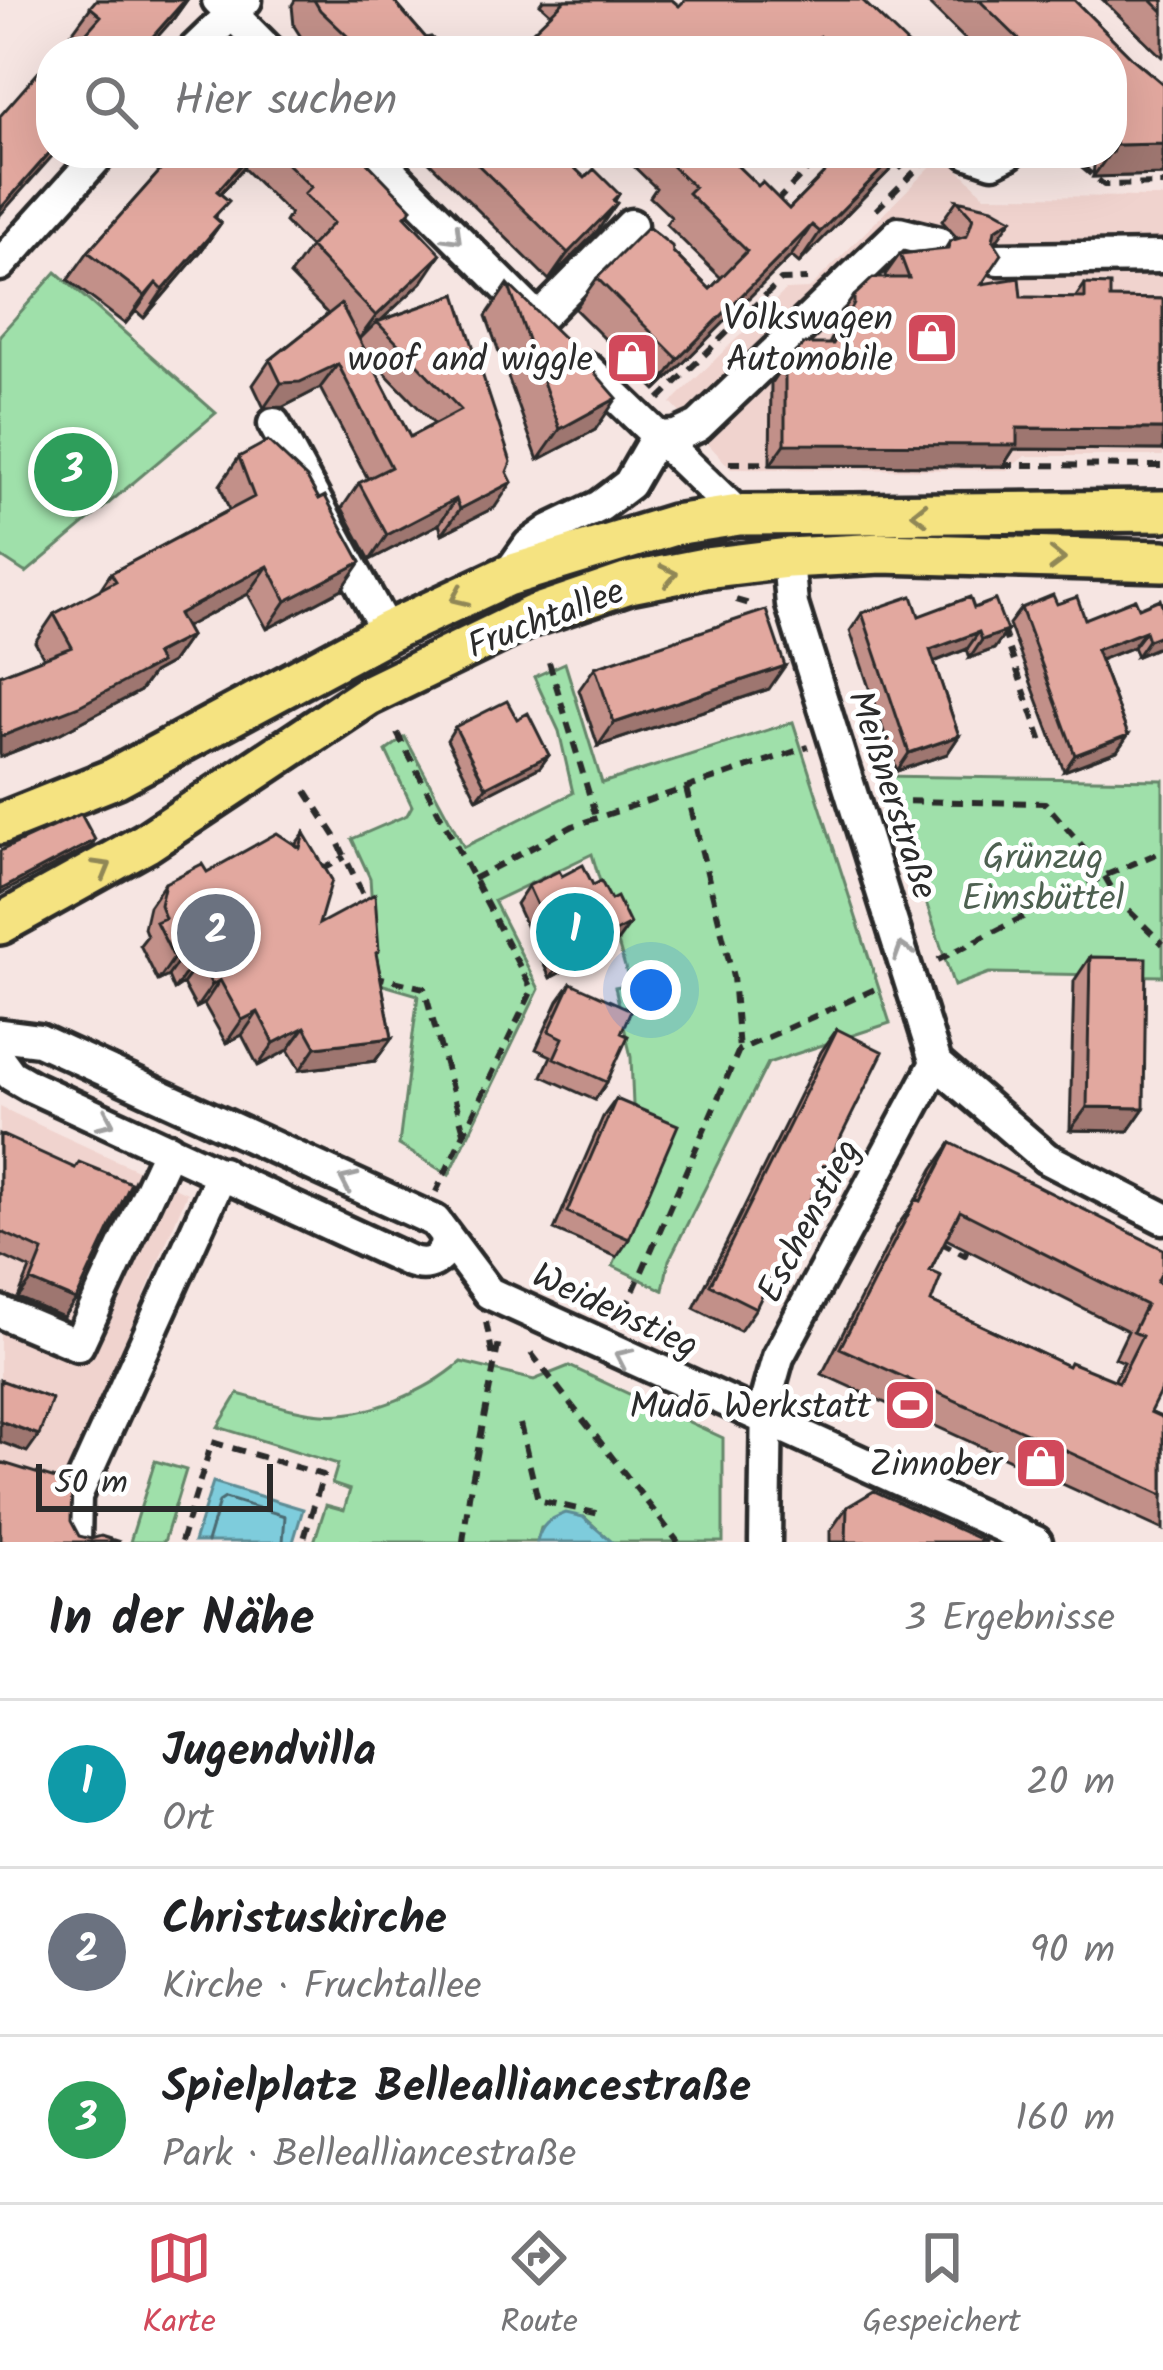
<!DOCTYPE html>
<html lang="de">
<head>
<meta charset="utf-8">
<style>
	:root { --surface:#fff; --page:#f2f2f2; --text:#202124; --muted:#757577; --line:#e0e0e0; --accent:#d1495b }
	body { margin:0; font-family:Kalam,sans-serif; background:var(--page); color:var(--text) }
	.scale { position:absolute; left:36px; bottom:30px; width:237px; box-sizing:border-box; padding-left:12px; border:6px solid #2b2b2b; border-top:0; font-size:33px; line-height:42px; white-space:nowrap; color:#2b2b2b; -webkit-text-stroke:9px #fff; paint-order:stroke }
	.you { position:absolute; left:651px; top:990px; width:42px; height:42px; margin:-30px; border:9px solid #fff; border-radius:50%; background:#1a73e8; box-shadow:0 0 0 18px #1a73e833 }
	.badge { display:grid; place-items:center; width:78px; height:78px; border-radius:50%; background:var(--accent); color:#fff; font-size:39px; font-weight:700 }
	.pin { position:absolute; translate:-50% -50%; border:6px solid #fff; box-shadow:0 3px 12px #0006 }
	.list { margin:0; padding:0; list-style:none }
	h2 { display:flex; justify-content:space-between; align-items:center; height:156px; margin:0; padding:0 48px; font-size:51px }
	h2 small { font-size:39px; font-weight:400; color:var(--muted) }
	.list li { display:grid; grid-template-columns:78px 1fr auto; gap:36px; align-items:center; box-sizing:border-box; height:168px; padding:0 48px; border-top:3px solid var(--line) }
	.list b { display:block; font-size:45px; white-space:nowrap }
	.list p { margin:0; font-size:39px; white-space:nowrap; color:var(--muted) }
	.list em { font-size:39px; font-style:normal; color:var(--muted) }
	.icon { flex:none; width:66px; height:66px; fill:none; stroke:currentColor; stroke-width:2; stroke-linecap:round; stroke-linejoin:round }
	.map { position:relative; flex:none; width:1163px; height:1542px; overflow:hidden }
	.search { position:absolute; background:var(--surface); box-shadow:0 12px 48px #0002; left:36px; right:36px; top:36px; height:132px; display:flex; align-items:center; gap:30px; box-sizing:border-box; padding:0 42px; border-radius:48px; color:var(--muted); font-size:45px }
	.sheet { height:660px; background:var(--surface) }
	nav { display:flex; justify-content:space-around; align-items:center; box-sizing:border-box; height:168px; border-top:3px solid var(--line); background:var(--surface); font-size:33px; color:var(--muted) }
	nav a { display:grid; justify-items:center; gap:6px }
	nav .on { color:var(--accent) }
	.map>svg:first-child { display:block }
</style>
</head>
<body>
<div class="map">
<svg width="1163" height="1542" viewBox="0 0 1163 1542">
	<rect width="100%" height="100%" fill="#f6e5e2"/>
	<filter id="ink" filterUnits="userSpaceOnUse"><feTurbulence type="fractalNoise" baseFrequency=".00833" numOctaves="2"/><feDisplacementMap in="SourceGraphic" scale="24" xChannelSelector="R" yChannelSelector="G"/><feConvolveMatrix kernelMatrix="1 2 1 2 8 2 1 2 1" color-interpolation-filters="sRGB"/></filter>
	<g filter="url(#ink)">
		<path fill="#f0d3ce" d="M943,154L985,196L1163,197V456H1025L1007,470L731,469L671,403L786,290L809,289Z
			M0,1107L187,1193L59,1500L0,1479Z"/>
		<path fill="#9fe0aa" stroke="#65866a" stroke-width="3" d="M56,272L216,413L26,573L0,556V335Z
			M565,663L602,783L793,722L890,1023L768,1063L669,1260L663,1290L613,1266L665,1143L634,1129L631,1057L615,987L630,984L592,854L494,901L539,989L449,1175L399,1145L418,995L377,983L370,878L352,839L407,815L412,806L386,751L405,737L464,847L573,793L559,731L534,677Z
			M879,776L1163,780V976L989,973L954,986L887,785Z
			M461,1362L534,1380L569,1366L723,1438V1542H612L584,1517L541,1528L537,1542H314L326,1505L344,1510L350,1490L332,1484L338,1464L218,1427L238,1394C265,1401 294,1412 322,1414C367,1418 428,1391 461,1362Z
			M155,1461L186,1470L164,1542H130Z"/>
		<path fill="#7eccdc" stroke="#5d8c95" stroke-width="3" d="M213,1482L303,1509L293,1542H194Z
			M566,1513L583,1517L612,1542H537C541,1525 549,1519 566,1513Z"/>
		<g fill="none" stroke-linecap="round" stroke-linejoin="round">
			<path stroke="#4c6b72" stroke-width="3" d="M207,1542L219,1502L225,1498L285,1516L283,1542"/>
			<g stroke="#2b2b2b" stroke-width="39">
				<path id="minor" d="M218,0L269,51
					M193,51L246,0
					M372,153L533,314
					M969,153L993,161L1009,153
					M998,259L1163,257
					M0,265L101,153
					M538,319L631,225
					M588,369L739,515
					M274,424L387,632
					M656,437L676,436L698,426L899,233L939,243
					M788,558L792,605L936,1063L1046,1158L1163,1218
					M507,576L529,545L550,530L600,506L629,484L656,437
					M0,1035L39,1040L435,1221L489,1293L1036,1542
					M0,1060L11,1075L30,1086L409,1261C428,1268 444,1261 446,1239
					M0,1312L78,1345L169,1149
					M75,1542L76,1496L222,1173
					M765,1542L767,1396L778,1357L936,1063"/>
			</g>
			<g stroke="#2b2b2b" stroke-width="48">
				<path id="major" d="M0,824L115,778L387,632L507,576L674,525L739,515L1163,511
					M0,924L146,843L367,696L532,616L629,583L705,568L788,558L882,553L1163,561"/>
			</g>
			<path stroke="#2b2b2b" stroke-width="6" stroke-dasharray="12 9" stroke-linecap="butt" d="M1066,153L1104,185L1163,184
				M776,202L823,153
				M876,210L933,153
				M659,399L781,280L807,279
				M729,463L1163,466
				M736,600L756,606
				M1003,630L1042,742
				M549,662L597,820
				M397,733L532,990L436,1192
				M686,788L733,977L739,1050
				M306,791L335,836L367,903
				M888,801L1045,803L1097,863L1119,901L1163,944
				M322,870L345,857
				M473,879L573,826L808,747
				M938,960L1104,876L1163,851
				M373,976L424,988L464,1132
				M940,1242L965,1255L967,1250
				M625,1310L739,1050L882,986
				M486,1322L494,1362
				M531,1353L678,1542
				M520,1424L538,1500L604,1515
				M181,1542L212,1442L323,1475L303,1542
				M463,1542L469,1496L499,1341"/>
			<use href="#minor" stroke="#fff" stroke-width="30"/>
			<use href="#major" stroke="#f5e381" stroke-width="39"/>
		</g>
		<path fill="#c29089" stroke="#2b2b2b" stroke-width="3" fill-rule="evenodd" d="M96,0H187L174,18L79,42L71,34Z
			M295,0H393L426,38L445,51H316L301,37L294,26L292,5Z
			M543,0H672L679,6L915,51H517L526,38L551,14L540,4Z
			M925,0H1074L1134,60L1163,84V175L1093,177L1094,166L1081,153H1112V51H977Z
			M1103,0H1163V56L1162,57Z
			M176,153H358L406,217L422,282L380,321L456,294L495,507L442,534L439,524L370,560L342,508L359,483L368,479L320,388L283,407L264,408L253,385L270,360L328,314L290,275L310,247L285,222L290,214L243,168L221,193L216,218L221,223L201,251L144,318L136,311L125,324L68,280L88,252ZM367,355L410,399L434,424L410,437Z
			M420,153H559L585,178L619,194L598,230L549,280Z
			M620,153H724L758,186L789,209L844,153H917L901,169L896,164L799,263L791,256L656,390L575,309L597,278L673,252L710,289L721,278L666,224L671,217L650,197L656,188Z
			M957,200L1012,219L994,242L982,284L1021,297L1075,298L1085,284L1110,298L1163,299V450L1014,449L1003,466L770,465L771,383L785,362L829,344L839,325V317L854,296L886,278L885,275L900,254L945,249L950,241L958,239L942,221Z
			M508,284L595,430L538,460L486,316Z
			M239,457L342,589L267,629L248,594L185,627L190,636L171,663L153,673L140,691L59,734L0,757V675L44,658L35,642L54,614L99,591L111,573L229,510L220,485Z
			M1057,604L1085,619L1139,608H1163V643L1161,646L1137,656L1133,647L1100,660L1128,735L1117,751L1064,771L1009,624L1021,608Z
			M974,608L1007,631L994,649L970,658L967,649L934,662L959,736L947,754L897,771L850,631L862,613L919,616Z
			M595,667L769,689L598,746L579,690Z
			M517,719L549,755L540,767L477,799L447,740L455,727Z
			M304,833L319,924L376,955L392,1038L375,1061L300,1070L288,1050L258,1066L242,1035L226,1043L204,1004L196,1008L183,984L174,990L168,976L158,981L140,945L147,936L144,928L149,906L165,883L207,872L295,845Z
			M528,886L617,942L550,978L516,904Z
			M1090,957L1144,1108L1128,1131L1070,1130L1074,981Z
			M571,983L621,1033L607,1082L595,1100L542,1076L551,1056L536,1049L558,1001Z
			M837,1029L756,1308L740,1331L694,1308L821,1052Z
			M616,1099L629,1239L617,1257L554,1230L603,1117Z
			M0,1134L76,1300L63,1317L18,1298L30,1269L0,1255Z
			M951,1143L1157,1282L1150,1412L1163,1418V1530L822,1374L898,1225L917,1199L933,1169ZM946,1239L1128,1331L1115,1358L1124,1362L1114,1381L1068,1366L931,1302L930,1271Z
			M847,1507L986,1542H830V1531Z"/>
		<path fill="#9e766f" stroke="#2b2b2b" stroke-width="3" d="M185,0H187L174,18L145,51H140Z
			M1163,144V175L1093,177L1110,153H1112L1115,145Z
			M51,151V153H55L0,215V209Z
			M251,153H254L243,168L198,219L217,191Z
			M898,153H904L896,164L799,263L820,232Z
			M619,194L601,220L617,203L598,230L549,280L568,253Z
			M1012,219L997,240L981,251L995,230Z
			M221,223L201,251L144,318L163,290Z
			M812,225L791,256L656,390L678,359Z
			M441,254L422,282L378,323L377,322L356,343L376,316Z
			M156,283L136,311L125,324L145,296Z
			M338,364L320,388L283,407L264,408L281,383Z
			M617,398L595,430L538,460L560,429Z
			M1017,428L1163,429V450L1014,449L1003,466L770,465L785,444Z
			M512,482L495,507L442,534L460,509Z
			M456,499L439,524L370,560L387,535Z
			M361,562L342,589L267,629L286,601Z
			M268,566L248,594L159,641L178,614Z
			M1007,631L994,649L970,658L982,640Z
			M1145,631L1133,647L1085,666L1096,650Z
			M979,632L967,649L918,668L930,650Z
			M1163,634V643L1161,646L1137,656L1148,640Z
			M190,636L171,663L153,673L140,691L59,734L0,757V737Z
			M785,666L769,689L598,746L614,723Z
			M1128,735L1117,751L1064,771L1075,755Z
			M959,736L947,754L897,771L909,753Z
			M549,755L540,767L477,799L486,787Z
			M95,840L91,846L0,894V890Z
			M630,924L617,942L550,978L562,960Z
			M184,953L168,976L158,981L174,958Z
			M200,961L183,984L174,990L190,967Z
			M220,980L204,1004L196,1008L212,985Z
			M258,1012L242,1035L226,1043L242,1020Z
			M305,1027L288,1050L258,1066L274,1043Z
			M392,1038L375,1061L300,1070L316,1047Z
			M1087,1107L1144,1108L1128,1131L1070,1130Z
			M31,1281L76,1300L63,1317L18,1298Z
			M0,1421L39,1435L27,1452L0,1442Z"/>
		<path fill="#e2a89f" stroke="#2b2b2b" stroke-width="3" fill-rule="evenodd" d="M96,0H185L140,51H70L101,16L90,7Z
			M314,0H393L426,38L431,37L445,51H363L320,10Z
			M565,0H672L679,6L685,0H862L915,51H835L820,36L805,51H539L526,38Z
			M979,0H1074L1134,60L1163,84V144L1115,145L1116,134L1112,131V51H1031Z
			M1151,0H1163V12Z
			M49,60L51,61V151L0,209V116Z
			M176,153H251L217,191L229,201L214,217L221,223L163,290L156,283L145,296L88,252Z
			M276,153H358L412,209L405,216L441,254L376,316L310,247L333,223L304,194L311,187Z
			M466,153H559L585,178L594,169L619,194L613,200L617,203L568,253Z
			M674,153H724L758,186L762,182L789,209L844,153H898L820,232L812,225L678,359L597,278L648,227L672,246L673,252L710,289L747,251L688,193L694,187L672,166L679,158Z
			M957,200L992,208L1012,219L995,230L993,240L1002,254L982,284L1019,278L1021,297L1085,298V284L1110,285V298L1163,299V429L1017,428V445L785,444V362L804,344H833L854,304V296L873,278H909L900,254L949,249L950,241L967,236L973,218Z
			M508,284L568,342L617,398L560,429Z
			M456,294L511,462L507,472L512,482L460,509L456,499L387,535L359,483L391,467L338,364L300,382L281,383L270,360L341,304L410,437L461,410L377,322Z
			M268,441L307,478L319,499L325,496L361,562L286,601L268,566L178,614L190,636L155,654L160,663L79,706L0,737V675L72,647L54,614L116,581L111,573L254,497L239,457Z
			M1053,595L1057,604L1077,597L1085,619L1135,599L1139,608L1160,599L1163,608V634L1148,640L1145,631L1096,650L1128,735L1075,755L1021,608Z
			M912,596L919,616L970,597L974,608L995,600L1007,631L982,640L979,632L930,650L959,736L909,753L862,613Z
			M766,610L785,666L614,723L595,667Z
			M507,701L517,719L528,713L549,755L486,787L455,727Z
			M81,814L95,840L0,890V851Z
			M277,833L300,848L304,833L332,880L319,924L375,894L379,951L376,953L392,1038L316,1047L305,1027L274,1043L258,1012L242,1020L220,980L212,985L200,961L190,967L184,953L174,958L156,922L165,918L160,905L165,883L202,864L207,872Z
			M583,865L593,885L601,881L611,900L617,897L630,924L562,960L528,886L559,871L562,876Z
			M1090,957L1146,958L1144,1108L1087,1107Z
			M571,983L631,1010L621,1033L628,1036L607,1082L554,1058L563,1038L549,1031Z
			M837,1029L883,1052L756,1308L710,1285Z
			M616,1099L678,1125L629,1239L567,1212Z
			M0,1134L75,1168L79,1162L131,1183L76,1300L31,1281L43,1251L0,1231Z
			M951,1143L1163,1249V1270L1157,1282L1163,1285V1386L1150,1412L1163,1418V1495L840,1348L916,1199L921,1201ZM960,1211L1146,1305L1133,1332L1142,1336L1119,1382L1070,1362L1068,1366L931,1302L941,1276L930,1271Z
			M0,1380L52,1399L39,1435L0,1421Z
			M0,1462L72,1484L71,1521L79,1536L91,1539L101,1536L120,1542H0Z
			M874,1491L986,1542H846L847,1507Z"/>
		<defs><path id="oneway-chevron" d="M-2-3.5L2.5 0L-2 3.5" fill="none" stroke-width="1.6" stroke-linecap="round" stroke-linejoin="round" transform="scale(3)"/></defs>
		<g stroke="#a0a0a0">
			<use href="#oneway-chevron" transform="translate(454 236) rotate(45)"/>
			<use href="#oneway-chevron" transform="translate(903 951) rotate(-108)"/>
			<use href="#oneway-chevron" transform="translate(106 1121) rotate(24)"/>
			<use href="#oneway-chevron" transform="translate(348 1181) rotate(-155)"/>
			<use href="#oneway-chevron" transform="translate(623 1357) rotate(-155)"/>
		</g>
		<g stroke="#908756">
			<use href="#oneway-chevron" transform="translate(920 514) rotate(179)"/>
			<use href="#oneway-chevron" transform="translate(1057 559) rotate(1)"/>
			<use href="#oneway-chevron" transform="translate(669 575) rotate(-12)"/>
			<use href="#oneway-chevron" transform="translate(459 597) rotate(156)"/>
			<use href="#oneway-chevron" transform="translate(103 868) rotate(-30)"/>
		</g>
	</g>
	<defs>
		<g id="shop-square" transform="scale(2.7)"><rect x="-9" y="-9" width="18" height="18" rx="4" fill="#d1495b" stroke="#fff"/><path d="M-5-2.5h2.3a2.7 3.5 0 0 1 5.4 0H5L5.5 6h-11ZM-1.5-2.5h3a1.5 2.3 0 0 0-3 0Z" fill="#fff"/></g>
		<g id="stadium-square" transform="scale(2.7)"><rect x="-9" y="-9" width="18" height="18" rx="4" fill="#d1495b" stroke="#fff"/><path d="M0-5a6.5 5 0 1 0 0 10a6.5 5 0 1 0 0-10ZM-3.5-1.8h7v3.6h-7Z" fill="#fff"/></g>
	</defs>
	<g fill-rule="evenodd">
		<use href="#shop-square" x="932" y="338"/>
		<use href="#shop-square" x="632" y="358"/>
		<use href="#stadium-square" x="910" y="1405"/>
		<use href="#shop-square" x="1041" y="1463"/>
	</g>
	<g text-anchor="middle" stroke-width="10" stroke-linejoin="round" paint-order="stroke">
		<g font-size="36" fill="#2b2b2b" stroke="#fff" text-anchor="end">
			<text x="893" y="330">Volkswagen<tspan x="893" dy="41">Automobile</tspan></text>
			<text x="593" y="371">woof and wiggle</text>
			<text x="871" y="1418">Mudō Werkstatt</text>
			<text x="1002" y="1476">Zinnober</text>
		</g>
		<g font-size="36" fill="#2b2b2b" stroke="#fff">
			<text transform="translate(545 617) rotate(-21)" y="13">Fruchtallee</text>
			<text transform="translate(894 794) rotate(72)" y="13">Meißnerstraße</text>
			<text transform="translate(807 1220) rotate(-62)" y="13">Eschenstieg</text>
			<text transform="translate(616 1309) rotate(25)" y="13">Weidenstieg</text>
		</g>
		<g font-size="36" fill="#4e6151" stroke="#fff">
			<text x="1043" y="869">Grünzug<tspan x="1043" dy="41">Eimsbüttel</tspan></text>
		</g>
	</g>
</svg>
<div class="scale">50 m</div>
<div class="you"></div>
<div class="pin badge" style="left:575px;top:932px;background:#0f9aa8">1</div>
<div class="pin badge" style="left:216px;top:933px;background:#6b7280">2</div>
<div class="pin badge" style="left:73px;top:472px;background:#2e9e5b">3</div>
<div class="search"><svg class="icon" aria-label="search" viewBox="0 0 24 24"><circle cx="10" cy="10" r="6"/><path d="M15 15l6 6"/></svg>Hier suchen</div>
</div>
<section class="sheet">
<h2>In der Nähe<small>3 Ergebnisse</small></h2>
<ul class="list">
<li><span class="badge" style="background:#0f9aa8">1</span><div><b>Jugendvilla</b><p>Ort</p></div><em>20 m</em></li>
<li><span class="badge" style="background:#6b7280">2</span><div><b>Christuskirche</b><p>Kirche · Fruchtallee</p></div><em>90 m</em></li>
<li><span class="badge" style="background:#2e9e5b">3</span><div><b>Spielplatz Bellealliancestraße</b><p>Park · Bellealliancestraße</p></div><em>160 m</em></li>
</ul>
</section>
<nav>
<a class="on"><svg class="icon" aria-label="map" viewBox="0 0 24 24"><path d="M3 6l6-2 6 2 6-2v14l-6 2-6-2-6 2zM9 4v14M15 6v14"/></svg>Karte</a>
<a><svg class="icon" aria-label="directions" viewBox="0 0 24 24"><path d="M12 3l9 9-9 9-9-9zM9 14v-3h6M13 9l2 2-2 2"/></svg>Route</a>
<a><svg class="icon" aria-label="saved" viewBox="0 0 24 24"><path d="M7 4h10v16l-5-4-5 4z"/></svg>Gespeichert</a>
</nav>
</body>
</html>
